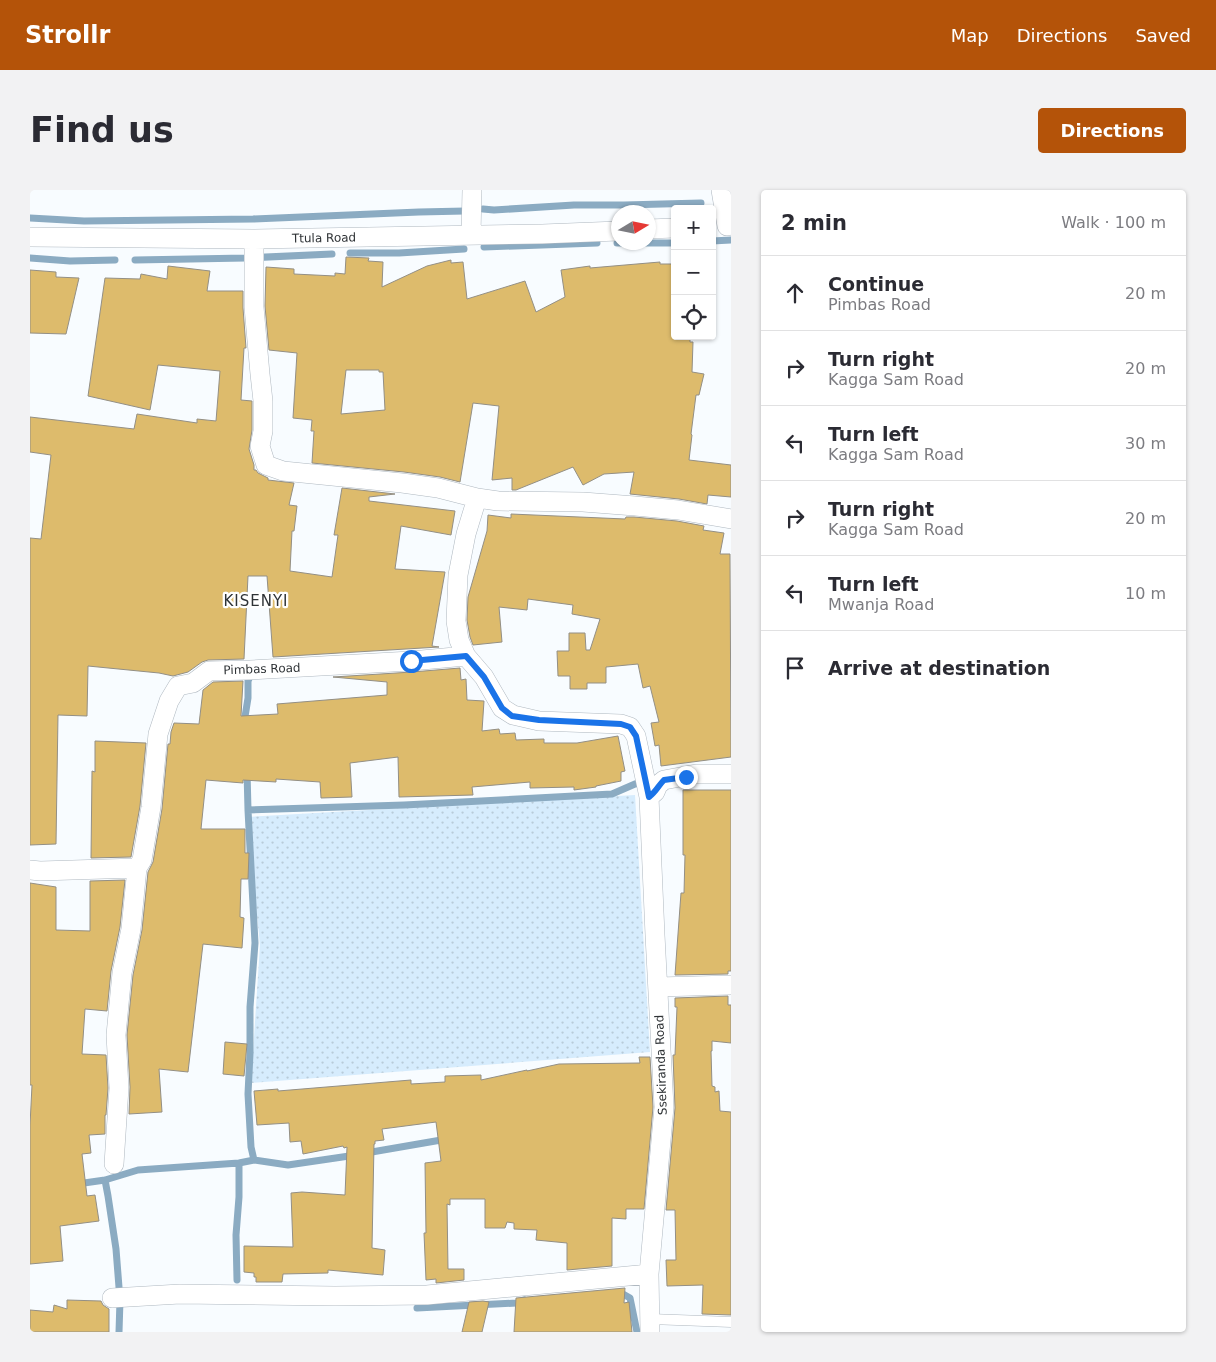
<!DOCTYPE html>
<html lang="en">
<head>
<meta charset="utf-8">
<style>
	:root { --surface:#fff; --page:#f2f2f3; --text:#2b2b33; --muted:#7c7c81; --line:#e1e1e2; --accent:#b45309 }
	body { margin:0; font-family:"DejaVu Sans",sans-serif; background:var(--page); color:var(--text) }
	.controls { position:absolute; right:15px; top:15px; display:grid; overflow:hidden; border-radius:5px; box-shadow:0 1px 4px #0004 }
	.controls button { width:45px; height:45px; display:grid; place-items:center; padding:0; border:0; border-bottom:1px solid var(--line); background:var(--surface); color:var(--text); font:25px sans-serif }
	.compass { position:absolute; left:581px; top:15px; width:45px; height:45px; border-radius:50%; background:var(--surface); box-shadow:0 1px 4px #0004; rotate:80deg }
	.stop { position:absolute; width:15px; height:15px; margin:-11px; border:4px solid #1a73e8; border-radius:50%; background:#fff }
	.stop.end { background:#1a73e8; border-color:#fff; box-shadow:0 1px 5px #0008 }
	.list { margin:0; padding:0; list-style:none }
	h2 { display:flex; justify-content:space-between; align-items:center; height:65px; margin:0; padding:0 20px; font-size:21px }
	h2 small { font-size:16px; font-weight:400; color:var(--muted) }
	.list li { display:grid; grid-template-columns:32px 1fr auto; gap:15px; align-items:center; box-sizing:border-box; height:75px; padding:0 20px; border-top:1px solid var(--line) }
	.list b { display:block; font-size:19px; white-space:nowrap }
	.list p { margin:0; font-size:16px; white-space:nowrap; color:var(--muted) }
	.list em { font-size:16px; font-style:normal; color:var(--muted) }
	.icon { flex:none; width:28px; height:28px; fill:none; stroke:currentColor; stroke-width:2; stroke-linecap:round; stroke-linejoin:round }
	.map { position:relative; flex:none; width:701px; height:1142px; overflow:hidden; border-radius:5px }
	header { display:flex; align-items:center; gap:30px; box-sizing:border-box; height:70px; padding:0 25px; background:var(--accent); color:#fff }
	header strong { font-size:24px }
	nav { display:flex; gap:28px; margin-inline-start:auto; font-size:18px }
	.intro { display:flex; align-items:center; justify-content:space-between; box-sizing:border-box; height:120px; padding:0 30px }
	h1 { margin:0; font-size:35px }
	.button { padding:12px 22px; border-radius:5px; background:var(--accent); color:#fff; font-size:18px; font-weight:700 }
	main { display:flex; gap:30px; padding:0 30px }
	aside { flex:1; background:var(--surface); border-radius:5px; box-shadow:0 1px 4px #0004 }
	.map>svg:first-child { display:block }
</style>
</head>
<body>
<header>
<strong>Strollr</strong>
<nav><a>Map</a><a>Directions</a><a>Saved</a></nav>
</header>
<div class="intro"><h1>Find us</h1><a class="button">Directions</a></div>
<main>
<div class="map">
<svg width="701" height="1142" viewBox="0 0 701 1142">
	<defs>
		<pattern id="grass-dots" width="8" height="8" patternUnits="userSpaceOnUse" patternTransform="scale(1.25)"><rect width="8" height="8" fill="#d6ecfd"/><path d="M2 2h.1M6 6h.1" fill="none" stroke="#b8cbd9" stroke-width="1.8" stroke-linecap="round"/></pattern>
	</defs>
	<rect width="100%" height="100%" fill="#f8fcff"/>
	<path fill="url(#grass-dots)" d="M605,605L620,862L221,893L230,755L217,627Z"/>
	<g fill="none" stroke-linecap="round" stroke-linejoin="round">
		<path stroke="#8babc2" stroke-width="7" d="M453,19L464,20L544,15H594L671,13
			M0,28L54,31L223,29L389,22L435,21
			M682,51L701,50
			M587,53H645
			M454,57L567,53
			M320,63H369L434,59
			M0,68L40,71L85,70
			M105,70L216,68L302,64
			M214,533L218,508V491L222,482
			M217,581L218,620
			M336,963L417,949
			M224,970L221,957L218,904L220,863V817L225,753L218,620L374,615L582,604L605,594L614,592
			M75,990L78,1006L86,1059L90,1110L89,1142
			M47,994L75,990L108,980L209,973L224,970L258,975L326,965
			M207,1090L206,1045L209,1007V973
			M586,1104H593L600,1108L607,1142
			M387,1118L487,1113L494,1110"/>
	</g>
	<path fill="#ddbb6c" stroke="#938f85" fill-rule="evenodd" d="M316,67L339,68L338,71L353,72L352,97L397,76L421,70V73L433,72L437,109L495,91L506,122L535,107L531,80L560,76V78L630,72V74H645V146H660V152H663L662,182L674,184L669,205H666L661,244L662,245L659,270L701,275V307L678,305L677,314L649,309L600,304L604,282L574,284L553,295L543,277L486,300H482V288L462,290L469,216L443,213L430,292L410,287L374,282L282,273L284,241H281L282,230L263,228L267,163L239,160L235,116L236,77L264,79V84L305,86V83L315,84ZM316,180H349V182H353L355,220L311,224Z
		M138,76L180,81L177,101H213V118L216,158H214L211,210L222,211V240L219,259L224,275V280H226L228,283L238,288V290L264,293L259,315L267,316L264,341H262L260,381L302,387L308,345H304L312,298L365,304L339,307V311L425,321L421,345L371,336L365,379L415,382L402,456L409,457L243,467L237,386H218L214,469L178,470L172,472L158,482L143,486L129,483L58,476L57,526L28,525L26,654L0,655V348L11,349L21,265L0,262V227L104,239L107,224L167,233V229L186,231L190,181L128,175L120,220L58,206L75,88L110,89L111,84L137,89Z
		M0,80L26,82V87L49,88L36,144L0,143Z
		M481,324L595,329L596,327H604L647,331L674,336L673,340L694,343L690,364H700L701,567L631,576L629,555L625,556L621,533L629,532L620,496L613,498L608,474L576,477V493H557V499H540V486H528L527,461H539V443H555L556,460H560L570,429L542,424L543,415L498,409L497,420L469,417L472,452L443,455L440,447L437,430L438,407L457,341L458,325L481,328Z
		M430,478L431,490L436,489L437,510L454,511L452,541L469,539L470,544L485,543L486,550L514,549V553H547L588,546L595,581L591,582V591L566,596V597L544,600V597L500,598V592L442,597L443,605L369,607L368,567L320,573L322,607L291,608L290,592L246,589V592L213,590V593L176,590L171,639H215V663H219L218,689H211L210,727L214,728L212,758L173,754L158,882L129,879L132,922L99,924L100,897L97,845L103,785L112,740L118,682L123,672L132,619L138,554H140L141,542L144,533L169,534L173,500L183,492L213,491L211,526L248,524L247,514L357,505V492L303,487L382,482Z
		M65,551L116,553L110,616L101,667L61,668L62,581L65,582Z
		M653,600H701V781H698V784L645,785L651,703H654L655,665H653Z
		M95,690L90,737L81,781L77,821L55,819L52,864L76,865L78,898L76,925H75V944L59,945L61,963L52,964L57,1006L65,1005L69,1031L30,1036L33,1071L0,1074V935L2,895H0V693L26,697V740L60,741V691Z
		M698,806V815H701V853L682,851V861H681L682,896L685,897V902L689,901L690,921L701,922V1125L672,1124L673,1095L637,1096L636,1070H646L645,1020H636L645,918L643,865H645L647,817H645V808Z
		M195,852L217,854L214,886L193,884Z
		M609,867H620L623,917L614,1019H596V1029L582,1028V1076L537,1080V1053L506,1050L507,1040L484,1039V1033L477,1032L475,1038H455V1009H420V1015L417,1014L418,1079H434V1090L406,1093V1089L396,1090L394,1043H396L395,973L411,971L406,932L352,939L354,950L345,951V954H344L342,1058L355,1060L353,1085L298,1080V1083L253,1084L252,1092H226V1087H224V1083L214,1082V1056L263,1057L261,1003L272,1002L315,1005L317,957L314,958L313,956L273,964L271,951L260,952L259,933L227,935L224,901L248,899V901L381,890V894L415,892V886L451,885V890L497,880V881L529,874L610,873Z
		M595,1098L594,1113L599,1112L602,1142H484L486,1108Z
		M37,1110L71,1111L73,1115L79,1119V1142H0V1120L23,1122L24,1115L37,1119Z
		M453,1111L459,1112L452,1142H432L439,1112Z"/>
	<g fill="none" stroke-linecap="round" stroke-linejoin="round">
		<g stroke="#afb8c0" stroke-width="11">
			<path id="lane" d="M620,1129L701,1132"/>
		</g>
		<g stroke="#afb8c0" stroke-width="20">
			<path id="street" d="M691,0L697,36
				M618,39L645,38
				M441,45L442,0
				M0,47L224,49L512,44L588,41
				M224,49V117L230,184L233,211V241L230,256L236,275L253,281L372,293L408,298L447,308L468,311L553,312L605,316L648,320L701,329
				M447,308L436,344L428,385L426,431L429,450L436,466L454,487L472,518L483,525L509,531L591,534L600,537L606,546L619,607L625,745L634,917L619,1084L620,1142
				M619,607L625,602L628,595L634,590L666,584H701
				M0,680L10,681L107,678L112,670L121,617L128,544L139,511L148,496L163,493L179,481L220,480L381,471L436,466
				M628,797L701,795
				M84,974L89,898L86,845L92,783L101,739L107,678
				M82,1108L150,1104L305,1106L397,1105L619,1084"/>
		</g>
		<use href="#lane" stroke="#fff" stroke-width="10"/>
		<use href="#street" stroke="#fff" stroke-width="19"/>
	</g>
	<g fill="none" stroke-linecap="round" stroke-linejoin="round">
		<path stroke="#1a73e8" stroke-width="6" d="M381,471L436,466L454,487L472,518L482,526L509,530L591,534L600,537L606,546L619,607C626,602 628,596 634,590L656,587"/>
	</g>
	<g text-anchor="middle" stroke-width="4.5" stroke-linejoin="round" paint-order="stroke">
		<g font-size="12" fill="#2f3336" stroke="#fff">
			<text transform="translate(294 48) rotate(-1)" y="4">Ttula Road</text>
			<text transform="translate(232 479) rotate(-2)" y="4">Pimbas Road</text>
			<text transform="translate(631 875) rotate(-92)" y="4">Ssekiranda Road</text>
		</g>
		<g font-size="15" letter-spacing="1" fill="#2f3336" stroke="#fff">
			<text x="226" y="416">KISENYI</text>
		</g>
	</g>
</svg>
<div class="controls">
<button>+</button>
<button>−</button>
<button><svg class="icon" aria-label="locate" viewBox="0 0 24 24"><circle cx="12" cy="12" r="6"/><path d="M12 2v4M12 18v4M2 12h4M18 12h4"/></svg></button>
</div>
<svg class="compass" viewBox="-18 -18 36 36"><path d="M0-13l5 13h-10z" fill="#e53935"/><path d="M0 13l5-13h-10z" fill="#7c7c81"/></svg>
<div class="stop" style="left:381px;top:471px"></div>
<div class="stop end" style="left:656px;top:587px"></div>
</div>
<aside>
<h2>2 min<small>Walk · 100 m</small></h2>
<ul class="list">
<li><svg class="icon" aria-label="ahead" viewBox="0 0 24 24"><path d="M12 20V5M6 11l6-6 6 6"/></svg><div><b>Continue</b><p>Pimbas Road</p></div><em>20 m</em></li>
<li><svg class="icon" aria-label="right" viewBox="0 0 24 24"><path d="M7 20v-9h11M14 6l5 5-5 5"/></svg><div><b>Turn right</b><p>Kagga Sam Road</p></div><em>20 m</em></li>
<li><svg class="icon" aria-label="left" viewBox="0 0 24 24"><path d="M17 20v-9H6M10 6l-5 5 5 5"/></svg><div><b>Turn left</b><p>Kagga Sam Road</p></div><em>30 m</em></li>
<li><svg class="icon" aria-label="right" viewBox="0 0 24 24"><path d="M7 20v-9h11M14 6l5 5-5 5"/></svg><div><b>Turn right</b><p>Kagga Sam Road</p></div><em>20 m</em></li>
<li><svg class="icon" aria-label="left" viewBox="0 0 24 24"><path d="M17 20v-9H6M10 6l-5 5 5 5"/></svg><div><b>Turn left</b><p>Mwanja Road</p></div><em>10 m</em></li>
<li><svg class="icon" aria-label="arrive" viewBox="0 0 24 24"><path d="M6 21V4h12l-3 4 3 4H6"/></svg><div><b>Arrive at destination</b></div></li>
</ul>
</aside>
</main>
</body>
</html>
